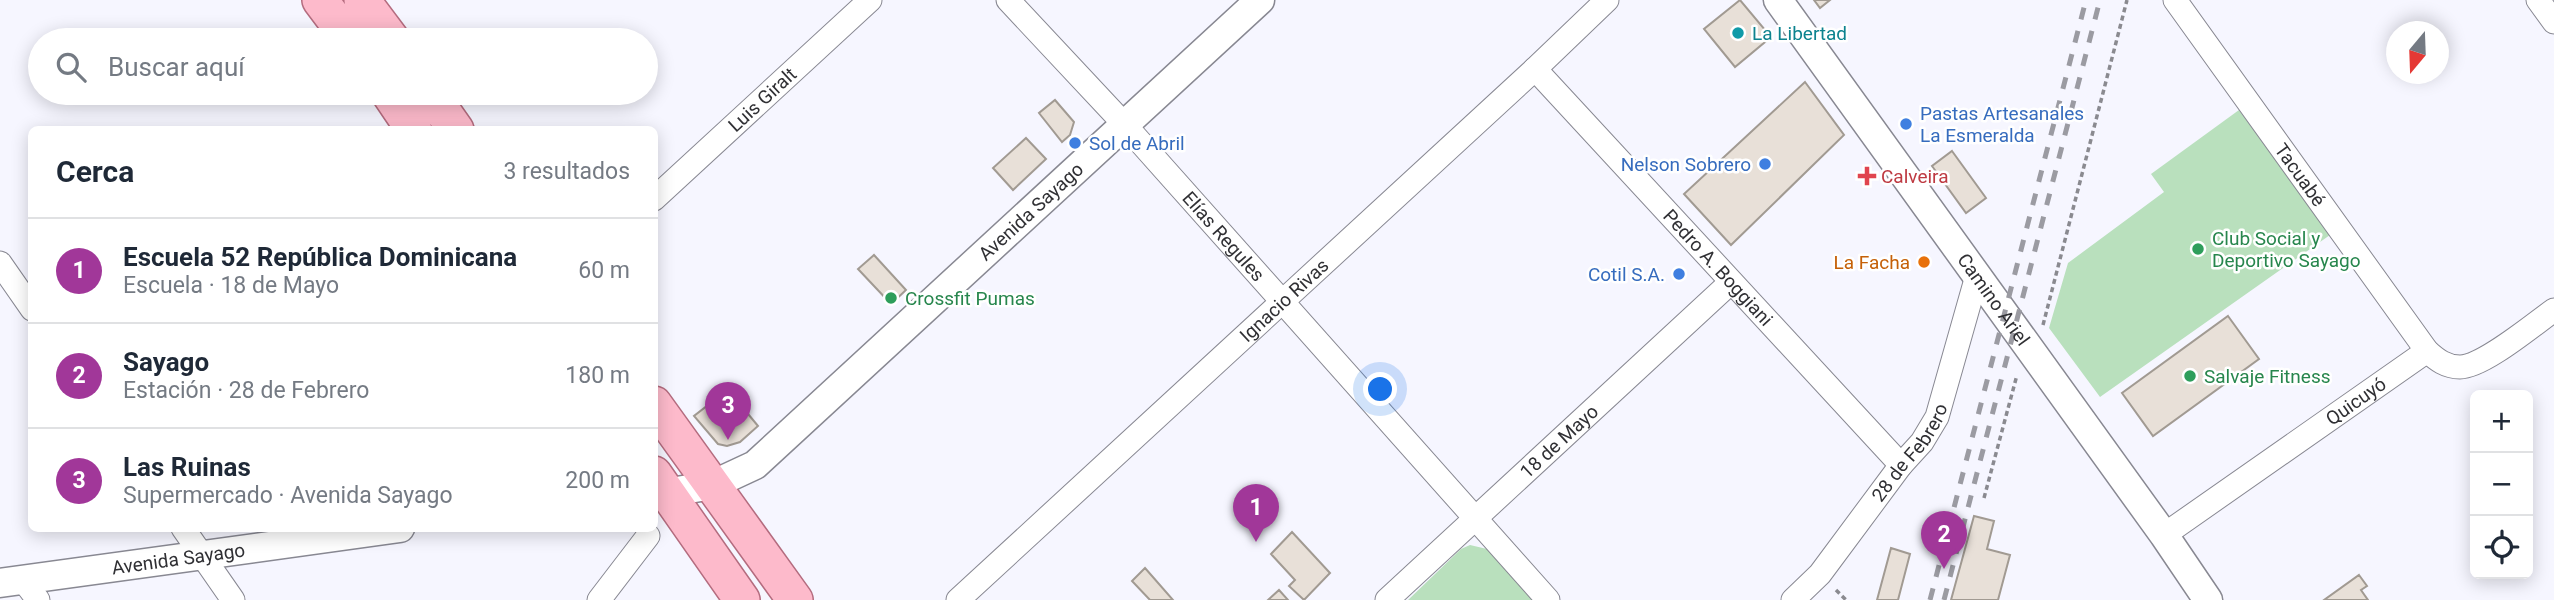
<!DOCTYPE html>
<html lang="es">
<head>
<meta charset="utf-8">
<style>
	:root { --surface:#fff; --page:#f6f6f7; --text:#1f2937; --muted:#747a83; --line:#e0e1e3; --accent:#a13799 }
	body { margin:0; font-family:Roboto,sans-serif; background:var(--page); color:var(--text) }
	.controls { position:absolute; right:21px; bottom:21px; display:grid; overflow:hidden; border-radius:10px; box-shadow:0 4px 18px #0003 }
	.controls button { width:63px; height:63px; display:grid; place-items:center; padding:0; border:0; border-bottom:2px solid var(--line); background:var(--surface); color:var(--text); font:35px sans-serif }
	.compass { position:absolute; left:2386px; top:21px; width:63px; height:63px; border-radius:50%; background:var(--surface); box-shadow:0 4px 18px #0003; rotate:199deg }
	.you { position:absolute; left:1381px; top:390px; width:24px; height:24px; margin:-18px; border:5px solid #fff; border-radius:50%; background:#1a73e8; box-shadow:0 0 0 10px #1a73e833 }
	.badge { display:grid; place-items:center; width:46px; height:46px; border-radius:50%; background:var(--accent); color:#fff; font-size:23px; font-weight:700 }
	.pin { position:absolute; translate:-50% -58px; filter:drop-shadow(0 2px 4px #0008) }
	.pin::after { content:''; position:absolute; top:37px; width:24px; height:21px; background:inherit; clip-path:polygon(0 0,100% 0,50% 100%) }
	.list { margin:0; padding:0; list-style:none }
	h2 { display:flex; justify-content:space-between; align-items:center; height:91px; margin:0; padding:0 28px; font-size:30px }
	h2 small { font-size:23px; font-weight:400; color:var(--muted) }
	.list li { display:grid; grid-template-columns:46px 1fr auto; gap:21px; align-items:center; box-sizing:border-box; height:105px; padding:0 28px; border-top:2px solid var(--line) }
	.list b { display:block; font-size:26px; white-space:nowrap }
	.list p { margin:0; font-size:23px; white-space:nowrap; color:var(--muted) }
	.list em { font-size:23px; font-style:normal; color:var(--muted) }
	.icon { flex:none; width:38px; height:38px; fill:none; stroke:currentColor; stroke-width:2; stroke-linecap:round; stroke-linejoin:round }
	.map { position:relative; flex:none; width:2554px; height:600px; overflow:hidden }
	.search { position:absolute; background:var(--surface); box-shadow:0 4px 18px #0003; left:28px; top:28px; width:630px; height:77px; display:flex; align-items:center; gap:18px; box-sizing:border-box; padding:0 24px; border-radius:38px; color:var(--muted); font-size:26px }
	.panel { position:absolute; background:var(--surface); box-shadow:0 4px 18px #0003; left:28px; top:126px; width:630px; height:406px; border-radius:10px }
	.map>svg:first-child { display:block }
</style>
</head>
<body>
<div class="map">
<svg width="2554" height="600" viewBox="0 0 2554 600">
	<rect width="100%" height="100%" fill="#f6f6ff"/>
	<path fill="#b9e0bd" d="M2239,110L2330,235L2100,397L2049,328L2068,263L2164,192L2151,174Z
		M1470,545L1487,549L1534,600H1408L1461,549Z"/>
	<path fill="#e8e0d8" stroke="#a19a92" stroke-width="2" d="M1740,0L1771,37L1735,67L1704,29Z
		M1814,0H1830L1820,8Z
		M1805,82L1844,135L1731,245L1684,194Z
		M1055,100L1074,122L1070,135L1062,142L1039,113Z
		M1026,138L1046,159L1013,190L993,168Z
		M1952,151L1986,198L1966,213L1932,166Z
		M874,255L906,290L891,304L858,269Z
		M2228,316L2259,359L2153,436L2122,393Z
		M712,402L728,422L744,409L758,426L740,442L727,446L718,444L694,416Z
		M1974,516L1994,521L1987,549L2010,555L1998,600H1951Z
		M1292,532L1330,573L1304,600L1289,586L1295,580L1271,554Z
		M1891,548L1910,554L1898,600H1877Z
		M1145,568L1173,600H1150L1132,581Z
		M2359,575L2367,586L2361,590L2368,600H2324Z
		M1279,590L1288,600H1268Z"/>
	<g fill="none" stroke-linecap="round" stroke-linejoin="round">
		<g stroke="#888892" stroke-width="25">
			<g id="minor">
				<path id="s1" d="M1008,0L1125,125L1548,600"/>
				<path id="s2" d="M2175,0L2427,351C2437,360 2446,367 2460,367C2483,367 2534,324 2554,310"/>
				<path d="M2538,0L2554,22"/>
				<path id="s3" d="M1535,69L1901,465"/>
				<path id="s4" d="M654,199L870,0"/>
				<path d="M0,263L32,309"/>
				<path d="M183,528L233,600"/>
				<path id="s5" d="M2164,535L2427,351"/>
				<path d="M23,580L38,600"/>
				<path d="M599,600L648,536"/>
				<path id="s6" d="M958,600L1535,69L1607,0"/>
				<path id="s7" d="M1387,600L1730,283"/>
				<path id="s8" d="M1793,600L1820,574L1901,465L1922,442L1937,417L1977,276"/>
			</g>
		</g>
		<g stroke="#888892" stroke-width="31">
			<g id="tertiary">
				<path id="s9" d="M1778,0L2164,535L2208,600"/>
				<path id="s10" d="M654,495L712,485L755,465L1260,0"/>
				<path id="s11" d="M0,583L400,528"/>
			</g>
		</g>
		<g stroke="#b46c7f" stroke-width="38">
			<path id="primary" d="M320,0L350,40
				M362,0L392,40
				M389,93L414,130
				M430,93L456,130
				M654,404L795,600
				M654,474L742,600"/>
		</g>
		<path stroke="#8a8a90" stroke-width="3.5" stroke-dasharray="5 3.5" stroke-linecap="butt" d="M2043,325L2127,0
			M1984,498L2017,375
			M1836,590L1846,600"/>
		<use href="#minor" stroke="#fff" stroke-width="23"/>
		<use href="#tertiary" stroke="#fff" stroke-width="28"/>
		<use href="#primary" stroke="#fdbacb" stroke-width="35"/>
		<path stroke="#9b9ba2" stroke-width="5" stroke-dasharray="12 12" stroke-linecap="butt" d="M1930,600L2086,0
			M1944,600L2100,0"/>
	</g>
	<circle fill="#0f9aa8" stroke="#fff" stroke-width="2.5" cx="1738" cy="33" r="7"/>
	<g fill="#3f7fe0" stroke="#fff" stroke-width="2.5">
		<circle cx="1906" cy="124" r="7"/>
		<circle cx="1075" cy="143" r="7"/>
		<circle cx="1765" cy="164" r="7"/>
		<circle cx="1679" cy="274" r="7"/>
	</g>
	<path fill="#e0444e" stroke="#fff" stroke-width="2.5" d="M1863.5 165.5h7v7h7v7h-7v7h-7v-7h-7v-7h7z"/>
	<g fill="#2e9e5b" stroke="#fff" stroke-width="2.5">
		<circle cx="2198" cy="249" r="7"/>
		<circle cx="891" cy="298" r="7"/>
		<circle cx="2190" cy="376" r="7"/>
	</g>
	<circle fill="#e8710a" stroke="#fff" stroke-width="2.5" cx="1924" cy="262" r="7"/>
	<g text-anchor="middle" stroke-width="5" stroke-linejoin="round" paint-order="stroke">
		<g font-size="19" fill="#0d838f" stroke="#fff" text-anchor="start">
			<text x="1752" y="40">La Libertad</text>
		</g>
		<g font-size="19" fill="#303034" stroke="#fff">
			<text dy="7" stroke="none"><textPath href="#s4" startOffset="147">Luis Giralt</textPath></text>
			<text dy="7" stroke="none"><textPath href="#s2" startOffset="215">Tacuabé</textPath></text>
			<text dy="7" stroke="none"><textPath href="#s10" startOffset="481">Avenida Sayago</textPath></text>
			<text dy="7" stroke="none"><textPath href="#s1" startOffset="320">Elías Regules</textPath></text>
			<text dy="7" stroke="none"><textPath href="#s3" startOffset="270">Pedro A. Boggiani</textPath></text>
			<text dy="7" stroke="none"><textPath href="#s9" startOffset="369">Camino Ariel</textPath></text>
			<text dy="7" stroke="none"><textPath href="#s6" startOffset="443">Ignacio Rivas</textPath></text>
			<text dy="7" stroke="none"><textPath href="#s5" startOffset="234">Quicuyó</textPath></text>
			<text dy="7" stroke="none"><textPath href="#s7" startOffset="234">18 de Mayo</textPath></text>
			<text dy="7" stroke="none"><textPath href="#s8" startOffset="189">28 de Febrero</textPath></text>
			<text dy="7" stroke="none"><textPath href="#s11" startOffset="180">Avenida Sayago</textPath></text>
		</g>
		<g font-size="19" fill="#366cbe" stroke="#fff" text-anchor="start">
			<text x="1920" y="120">Pastas Artesanales<tspan x="1920" dy="22">La Esmeralda</tspan></text>
			<text x="1089" y="150">Sol de Abril</text>
			<text x="1751" y="171" text-anchor="end">Nelson Sobrero</text>
			<text x="1665" y="281" text-anchor="end">Cotil S.A.</text>
		</g>
		<g font-size="19" fill="#be3a42" stroke="#fff" text-anchor="start">
			<text x="1881" y="183">Calveira</text>
		</g>
		<g font-size="19" fill="#27864d" stroke="#fff" text-anchor="start">
			<text x="2212" y="245">Club Social y<tspan x="2212" dy="22">Deportivo Sayago</tspan></text>
			<text x="905" y="305">Crossfit Pumas</text>
			<text x="2204" y="383">Salvaje Fitness</text>
		</g>
		<g font-size="19" fill="#c56008" stroke="#fff" text-anchor="end">
			<text x="1910" y="269">La Facha</text>
		</g>
	</g>
</svg>
<div class="controls">
<button>+</button>
<button>−</button>
<button><svg class="icon" aria-label="locate" viewBox="0 0 24 24"><circle cx="12" cy="12" r="6"/><path d="M12 2v4M12 18v4M2 12h4M18 12h4"/></svg></button>
</div>
<svg class="compass" viewBox="-18 -18 36 36"><path d="M0-13l5 13h-10z" fill="#e53935"/><path d="M0 13l5-13h-10z" fill="#747a83"/></svg>
<div class="you"></div>
<div class="pin badge" style="left:1256px;top:542px">1</div>
<div class="pin badge" style="left:1944px;top:569px">2</div>
<div class="pin badge" style="left:728px;top:440px">3</div>
<div class="search"><svg class="icon" aria-label="search" viewBox="0 0 24 24"><circle cx="10" cy="10" r="6"/><path d="M15 15l6 6"/></svg>Buscar aquí</div>
<section class="panel">
<h2>Cerca<small>3 resultados</small></h2>
<ul class="list">
<li><span class="badge">1</span><div><b>Escuela 52 República Dominicana</b><p>Escuela · 18 de Mayo</p></div><em>60 m</em></li>
<li><span class="badge">2</span><div><b>Sayago</b><p>Estación · 28 de Febrero</p></div><em>180 m</em></li>
<li><span class="badge">3</span><div><b>Las Ruinas</b><p>Supermercado · Avenida Sayago</p></div><em>200 m</em></li>
</ul>
</section>
</div>
</body>
</html>
